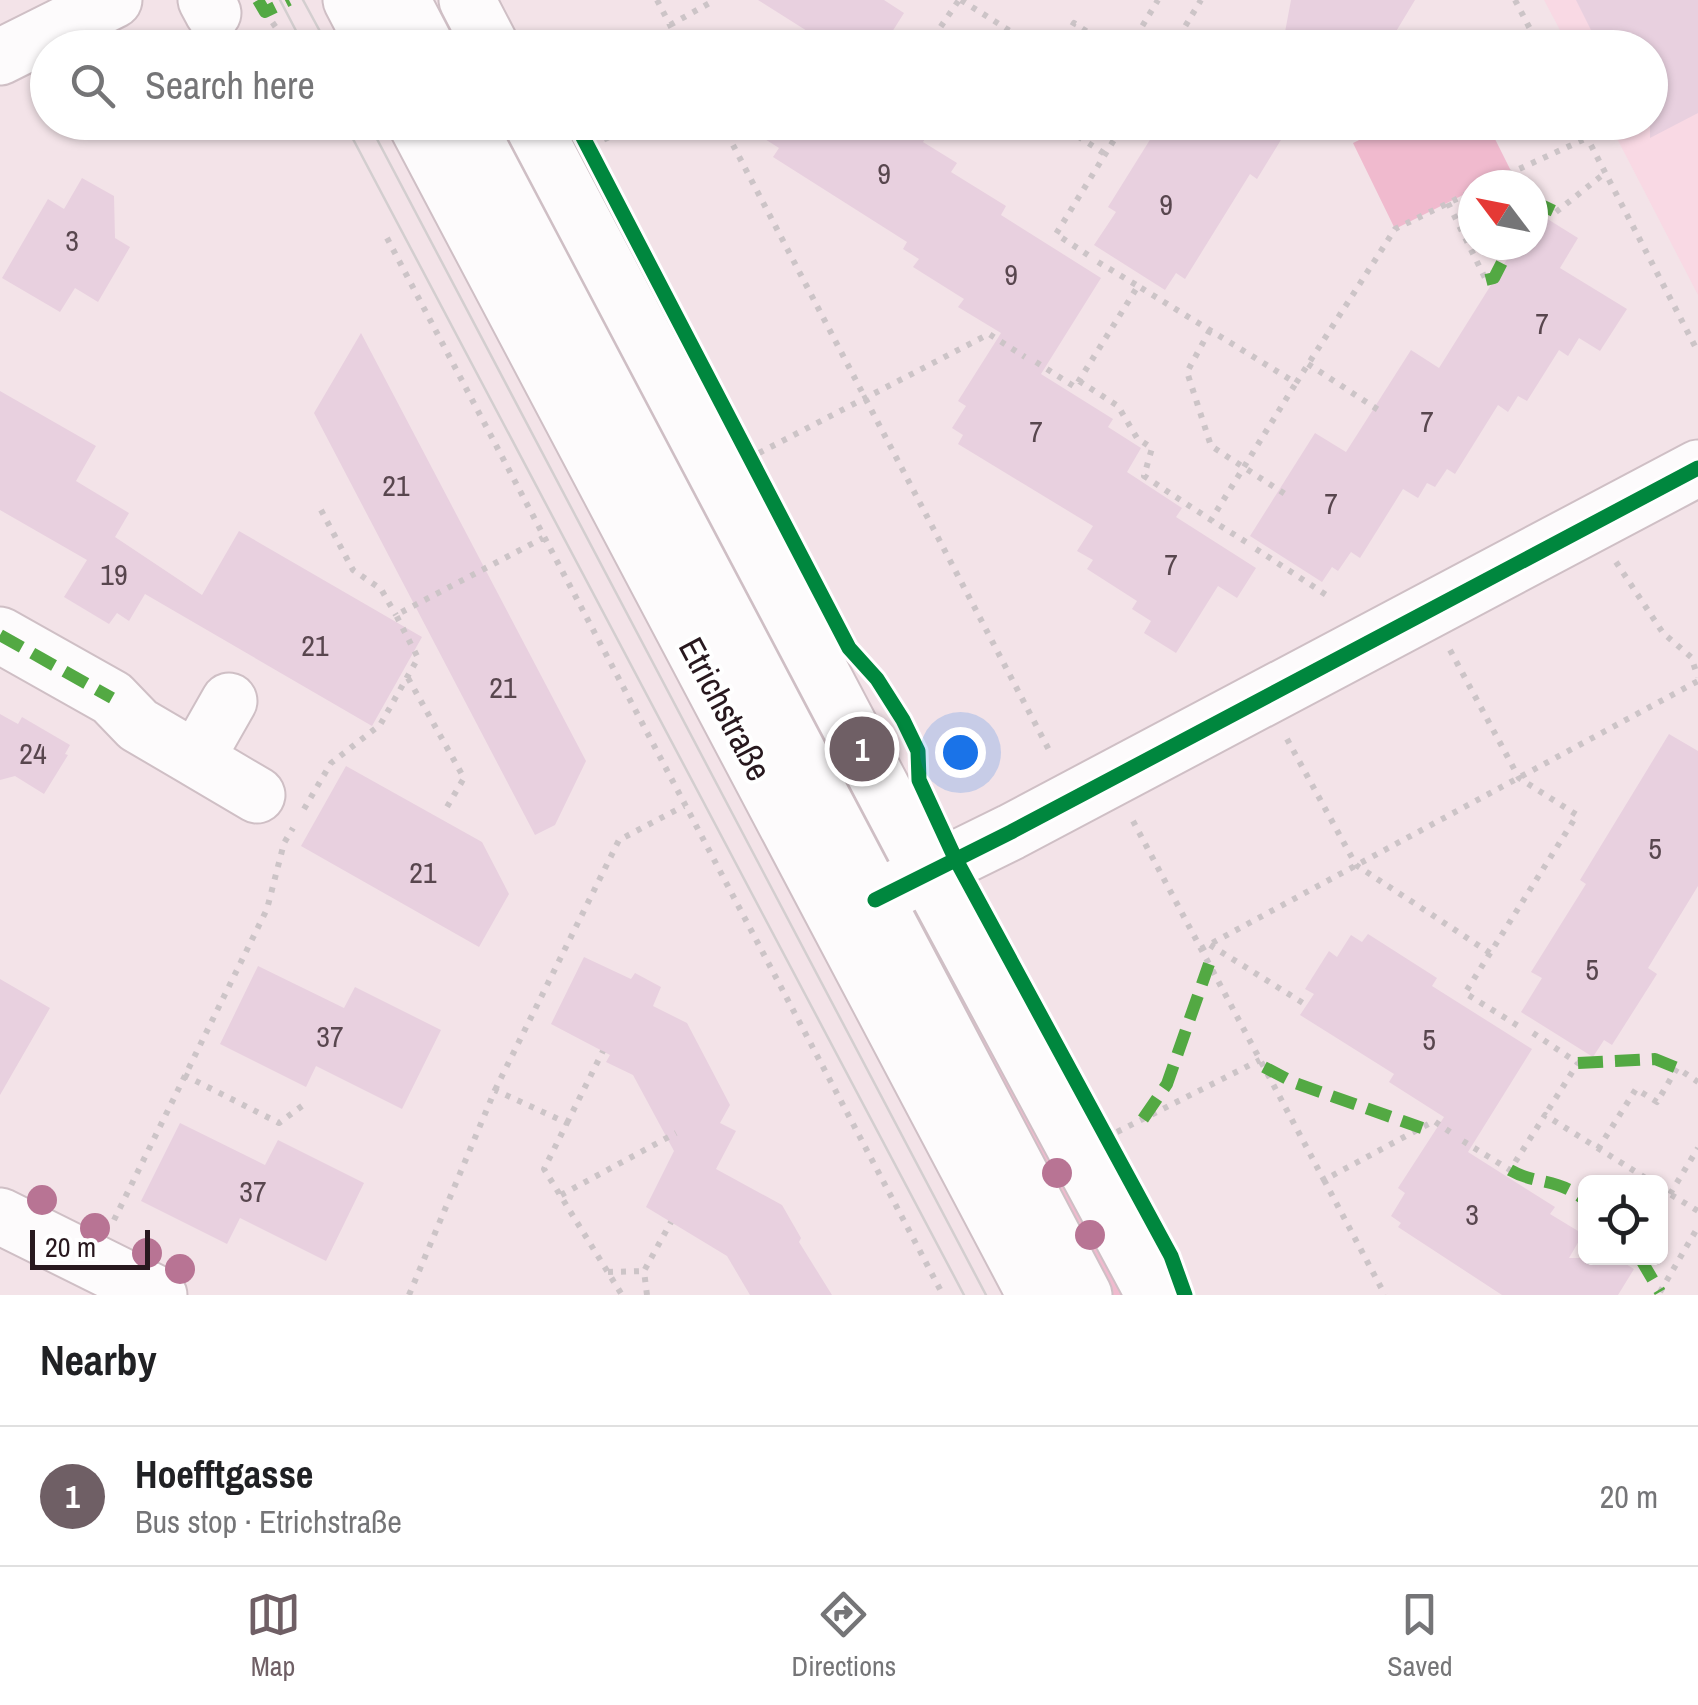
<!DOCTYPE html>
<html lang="en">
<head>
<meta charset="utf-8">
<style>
	:root { --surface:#fff; --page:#f6f6f6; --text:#202124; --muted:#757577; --line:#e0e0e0; --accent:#6f5f65 }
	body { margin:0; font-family:"Archivo Narrow",sans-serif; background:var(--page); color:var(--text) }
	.controls { position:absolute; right:30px; bottom:30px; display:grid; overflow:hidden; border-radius:15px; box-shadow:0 2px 8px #0004 }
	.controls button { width:90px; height:90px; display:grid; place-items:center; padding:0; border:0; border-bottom:2px solid var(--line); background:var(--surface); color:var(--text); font:50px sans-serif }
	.compass { position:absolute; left:1458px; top:170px; width:90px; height:90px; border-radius:50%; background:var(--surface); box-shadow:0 2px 8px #0004; rotate:302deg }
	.scale { position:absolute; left:30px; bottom:25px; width:120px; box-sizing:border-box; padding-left:10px; border:5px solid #28181e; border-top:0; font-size:28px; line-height:35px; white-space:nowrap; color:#28181e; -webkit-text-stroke:8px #fff; paint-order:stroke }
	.you { position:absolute; left:960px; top:752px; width:35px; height:35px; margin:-25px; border:8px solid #fff; border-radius:50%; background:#1a73e8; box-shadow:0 0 0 15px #1a73e833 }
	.badge { display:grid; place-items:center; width:65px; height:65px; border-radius:50%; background:var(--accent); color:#fff; font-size:32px; font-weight:700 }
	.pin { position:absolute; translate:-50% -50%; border:5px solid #fff; box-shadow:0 2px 10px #0006 }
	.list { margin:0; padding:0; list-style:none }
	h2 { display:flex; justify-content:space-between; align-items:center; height:130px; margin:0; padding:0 40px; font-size:42px }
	h2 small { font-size:32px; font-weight:400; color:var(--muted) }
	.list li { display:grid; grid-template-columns:65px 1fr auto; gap:30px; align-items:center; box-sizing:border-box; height:140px; padding:0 40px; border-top:2px solid var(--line) }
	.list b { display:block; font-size:38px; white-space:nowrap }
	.list p { margin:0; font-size:32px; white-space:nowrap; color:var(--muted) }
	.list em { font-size:32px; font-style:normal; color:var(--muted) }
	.icon { flex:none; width:55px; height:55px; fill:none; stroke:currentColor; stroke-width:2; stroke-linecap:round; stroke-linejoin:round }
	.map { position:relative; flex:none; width:1698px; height:1295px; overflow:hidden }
	.search { position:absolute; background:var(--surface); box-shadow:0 2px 8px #0004; left:30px; right:30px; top:30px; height:110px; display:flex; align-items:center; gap:25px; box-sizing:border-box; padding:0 35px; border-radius:55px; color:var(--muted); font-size:38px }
	.sheet { height:270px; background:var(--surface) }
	nav { display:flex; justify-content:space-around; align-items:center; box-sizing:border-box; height:140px; border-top:2px solid var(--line); background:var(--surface); font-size:28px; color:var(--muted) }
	nav a { display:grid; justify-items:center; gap:5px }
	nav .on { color:var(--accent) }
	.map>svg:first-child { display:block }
</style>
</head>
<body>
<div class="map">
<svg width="1698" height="1295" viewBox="0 0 1698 1295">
	<rect width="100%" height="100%" fill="#f3e3e8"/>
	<path fill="#f9d9e4" d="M1544,0H1698V295L1609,123L1650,122V48L1569,47Z"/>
	<path fill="#f0bace" d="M1396,122L1487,123L1511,171L1484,185H1473V190L1395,229L1353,143Z
		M933,936L1137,1295H1107L926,945Z"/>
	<path fill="#e8d0df" d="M758,0H884L904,13L882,48H834Z
		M1291,0H1415L1386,48H1282Z
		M1576,0H1698V113L1650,138V48H1600Z
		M738,122H935L923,142L957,163L951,172L1006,206L1001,215L1101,278L1041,374L1113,419L1108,427L1141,448L1127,472L1182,508L1176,517L1256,568L1237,598L1218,586L1176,653L1144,633L1151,621L1132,609L1137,601L1087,569L1093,560L1077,551L1093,526L958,444L963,435L952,428L966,406L958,401L1001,333L958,307L964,299L913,267L919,259L903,249L907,242L773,157L779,148Z
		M1161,122L1187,138L1196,122H1292L1257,179L1250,174L1185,279L1176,273L1165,290L1094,245L1116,212L1108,207Z
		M82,178L114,196L115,238L130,247L98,302L75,288L60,312L2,278L48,199L64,209Z
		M1533,210L1578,238L1560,268L1627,309L1600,351L1579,338L1568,356L1559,350L1527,401L1518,396L1508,412L1498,405L1455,474L1447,469L1435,487L1427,483L1418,498L1403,489L1360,558L1351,552L1338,571L1332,567L1322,582L1250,536L1315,433L1346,452L1411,350L1439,368L1516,245H1533Z
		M361,333L586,761L555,825L535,835L314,413Z
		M0,391L96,446L76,481L129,513L115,537L202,595L239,531L422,637L372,726L145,594L129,621L117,613L109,624L64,597L87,560L0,510Z
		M0,714L18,724L22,717L70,745L65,754L68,755L44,794L15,776L0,780Z
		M1669,734L1698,751V886L1648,968L1657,974L1612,1045L1604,1040L1593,1057L1521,1012L1542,978L1531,972L1586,884L1580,880Z
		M346,766L482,842L509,894L479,947L301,846Z
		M1368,934L1437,978L1432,986L1532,1049L1468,1152L1555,1207L1550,1214L1583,1234L1569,1258H1616L1634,1269L1618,1295H1502L1398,1227L1401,1223L1391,1216L1405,1193L1398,1188L1444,1117L1389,1082L1394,1074L1300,1015L1314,994L1305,989L1329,951L1337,957L1351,935L1362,942Z
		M584,957L631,979L635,973L661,987L653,1006L687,1023L730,1105L720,1123L736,1131L716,1169L782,1205L801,1238L799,1242L832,1295H750L727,1256L646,1207L674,1151L633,1075L606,1062L610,1055L551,1024Z
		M258,966L344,1008L355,987L441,1030L402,1109L316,1066L306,1087L220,1044Z
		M0,979L50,1008L0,1095Z
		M180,1123L265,1165L278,1140L364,1183L326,1261L240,1218L227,1244L141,1201Z"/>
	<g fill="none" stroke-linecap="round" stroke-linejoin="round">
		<g stroke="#cfbfc5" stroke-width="59">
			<path id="minor" d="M206,0L213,13
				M467,0L492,48
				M0,57L114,0
				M531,122L927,873L1154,1295
				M0,635L112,698L138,725L196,759L229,701
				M196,759L257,795
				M895,889L1011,832L1698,468
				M0,1216L159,1295"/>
		</g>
		<g stroke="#cfbfc5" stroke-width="59">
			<path id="major" d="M351,0L376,48
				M402,0L427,48
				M415,122L1035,1295
				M466,122L1084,1295"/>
		</g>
		<path stroke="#ccc4c7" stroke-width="6" stroke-dasharray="5 8" stroke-linecap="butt" d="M657,0L682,48
			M961,0L1037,48
			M1515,0L1540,48
			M265,12L282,36
			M670,25L715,0
			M926,48L959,0
			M1059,48L1074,23L1112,48
			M1129,48L1158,0
			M1172,48L1201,0
			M721,122L1050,752
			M1056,122L1105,154
			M1579,122L1698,352
			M592,145L642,122
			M1484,185L1587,138
			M1448,203L1486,280
			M1556,212L1605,173
			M387,238L943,1295
			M1088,255L1056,234L1125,122
			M1098,262L1138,286
			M1210,330L1187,372L1211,446L1285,494
			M1036,362L1075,387L1138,286L1296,383L1395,229L1473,191
			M1308,364L1380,411
			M1079,381L1118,406L1137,438L1152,448L1144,476L1211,520
			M759,453L989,334L1025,357
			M321,510L353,570L381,589L396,615
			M1246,542L1211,520L1296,383
			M1256,549L1331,598
			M1616,562L1663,633L1691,657L1698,677
			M1450,650L1519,778L1577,815L1465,993L1520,1027
			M408,678L464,778L444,812
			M1287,739L1356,865L1490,953
			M304,809L331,763L380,725L418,658L396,615L543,538
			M1133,821L1324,1180L1434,1121L1453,1134
			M1210,945L1303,1003
			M1201,949L1698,681
			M1533,1033L1578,1063L1545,1115
			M184,1075L279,1123L306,1103
			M495,1090L619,840L684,806
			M567,1123L603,1051
			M1117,1132L1260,1060
			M1463,1141L1510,1170L1545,1115L1652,1182
			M1598,1149L1636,1089L1657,1102L1677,1068L1698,1082
			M1324,1180L1385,1295
			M1660,1188L1698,1211
			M1670,1194L1698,1148
			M561,1195L676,1133
			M114,1220L267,909L284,843L293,828
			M608,1272L644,1271
			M1660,1292L1698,1227
			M409,1295L495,1090L567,1123L544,1169L622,1295
			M647,1295L644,1271L671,1222"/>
		<use href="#minor" stroke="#fdfbfc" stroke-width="55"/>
		<use href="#major" stroke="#fdfbfc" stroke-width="55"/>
		<path stroke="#d3cecf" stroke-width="2.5" d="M280,0L305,48
			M303,0L329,48
			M344,122L964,1295
			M368,122L986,1295"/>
		<path stroke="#53a943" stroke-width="12" stroke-dasharray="25 12" stroke-linecap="butt" d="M258,0L265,12L289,0
			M1533,211L1539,204L1556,212
			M1486,280L1494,278L1511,245
			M0,635L112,698
			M1578,1063L1655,1059L1677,1068
			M1264,1067L1295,1083L1422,1128
			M1143,1119L1167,1084L1209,964
			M1510,1170C1538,1186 1555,1176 1586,1201
			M1640,1258L1660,1292"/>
		<g stroke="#fff" stroke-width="21">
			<path id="cycleway" d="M575,122L849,648L877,679L903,720L918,751L919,780L955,858L1171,1256L1185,1295
				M875,900L1011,832L1698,468"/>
		</g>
		<use href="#cycleway" stroke="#00873e" stroke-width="15"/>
	</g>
	<g fill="#b87494">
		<circle cx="1057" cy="1173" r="15"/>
		<circle cx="42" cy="1200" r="15"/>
		<circle cx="95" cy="1228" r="15"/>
		<circle cx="1090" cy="1235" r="15"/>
		<circle cx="147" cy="1253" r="15"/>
		<circle cx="180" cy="1269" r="15"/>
	</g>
	<g text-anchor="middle" stroke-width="8" stroke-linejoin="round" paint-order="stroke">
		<g font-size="30" fill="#58464e">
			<text x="884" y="184">9</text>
			<text x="1166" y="215">9</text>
			<text x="72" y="251">3</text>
			<text x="1011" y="285">9</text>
			<text x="1542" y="334">7</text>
			<text x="1427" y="432">7</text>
			<text x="1036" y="442">7</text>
			<text x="396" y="496">21</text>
			<text x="1331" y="514">7</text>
			<text x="1171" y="575">7</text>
			<text x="114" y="585">19</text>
			<text x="315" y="656">21</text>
			<text x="503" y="698">21</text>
			<text x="33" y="764">24</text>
			<text x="1655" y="859">5</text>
			<text x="423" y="883">21</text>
			<text x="1592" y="980">5</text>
			<text x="330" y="1047">37</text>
			<text x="1429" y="1050">5</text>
			<text x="253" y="1202">37</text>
			<text x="1472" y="1225">3</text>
		</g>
		<g font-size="35" fill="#28181e" stroke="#fff">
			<text transform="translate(725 709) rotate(62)" y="12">Etrichstraße</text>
		</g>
	</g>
</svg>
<div class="controls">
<button><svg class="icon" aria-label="locate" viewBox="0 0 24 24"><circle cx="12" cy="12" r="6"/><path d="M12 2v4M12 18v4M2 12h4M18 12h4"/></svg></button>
</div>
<svg class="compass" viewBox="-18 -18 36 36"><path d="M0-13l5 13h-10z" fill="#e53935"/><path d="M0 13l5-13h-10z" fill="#757577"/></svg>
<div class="scale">20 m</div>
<div class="you"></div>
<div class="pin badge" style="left:862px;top:749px">1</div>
<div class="search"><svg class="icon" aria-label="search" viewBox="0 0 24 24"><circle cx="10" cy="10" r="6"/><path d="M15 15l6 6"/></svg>Search here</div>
</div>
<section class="sheet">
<h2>Nearby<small></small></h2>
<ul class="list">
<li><span class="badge">1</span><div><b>Hoefftgasse</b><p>Bus stop · Etrichstraße</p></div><em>20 m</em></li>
</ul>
</section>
<nav>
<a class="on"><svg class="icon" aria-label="map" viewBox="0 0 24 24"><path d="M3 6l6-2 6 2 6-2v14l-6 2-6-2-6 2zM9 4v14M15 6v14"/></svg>Map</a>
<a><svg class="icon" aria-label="directions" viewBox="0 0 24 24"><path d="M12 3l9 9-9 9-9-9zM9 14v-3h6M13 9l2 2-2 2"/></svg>Directions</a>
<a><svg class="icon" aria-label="saved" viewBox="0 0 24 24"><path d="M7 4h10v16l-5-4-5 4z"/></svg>Saved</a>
</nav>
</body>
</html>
